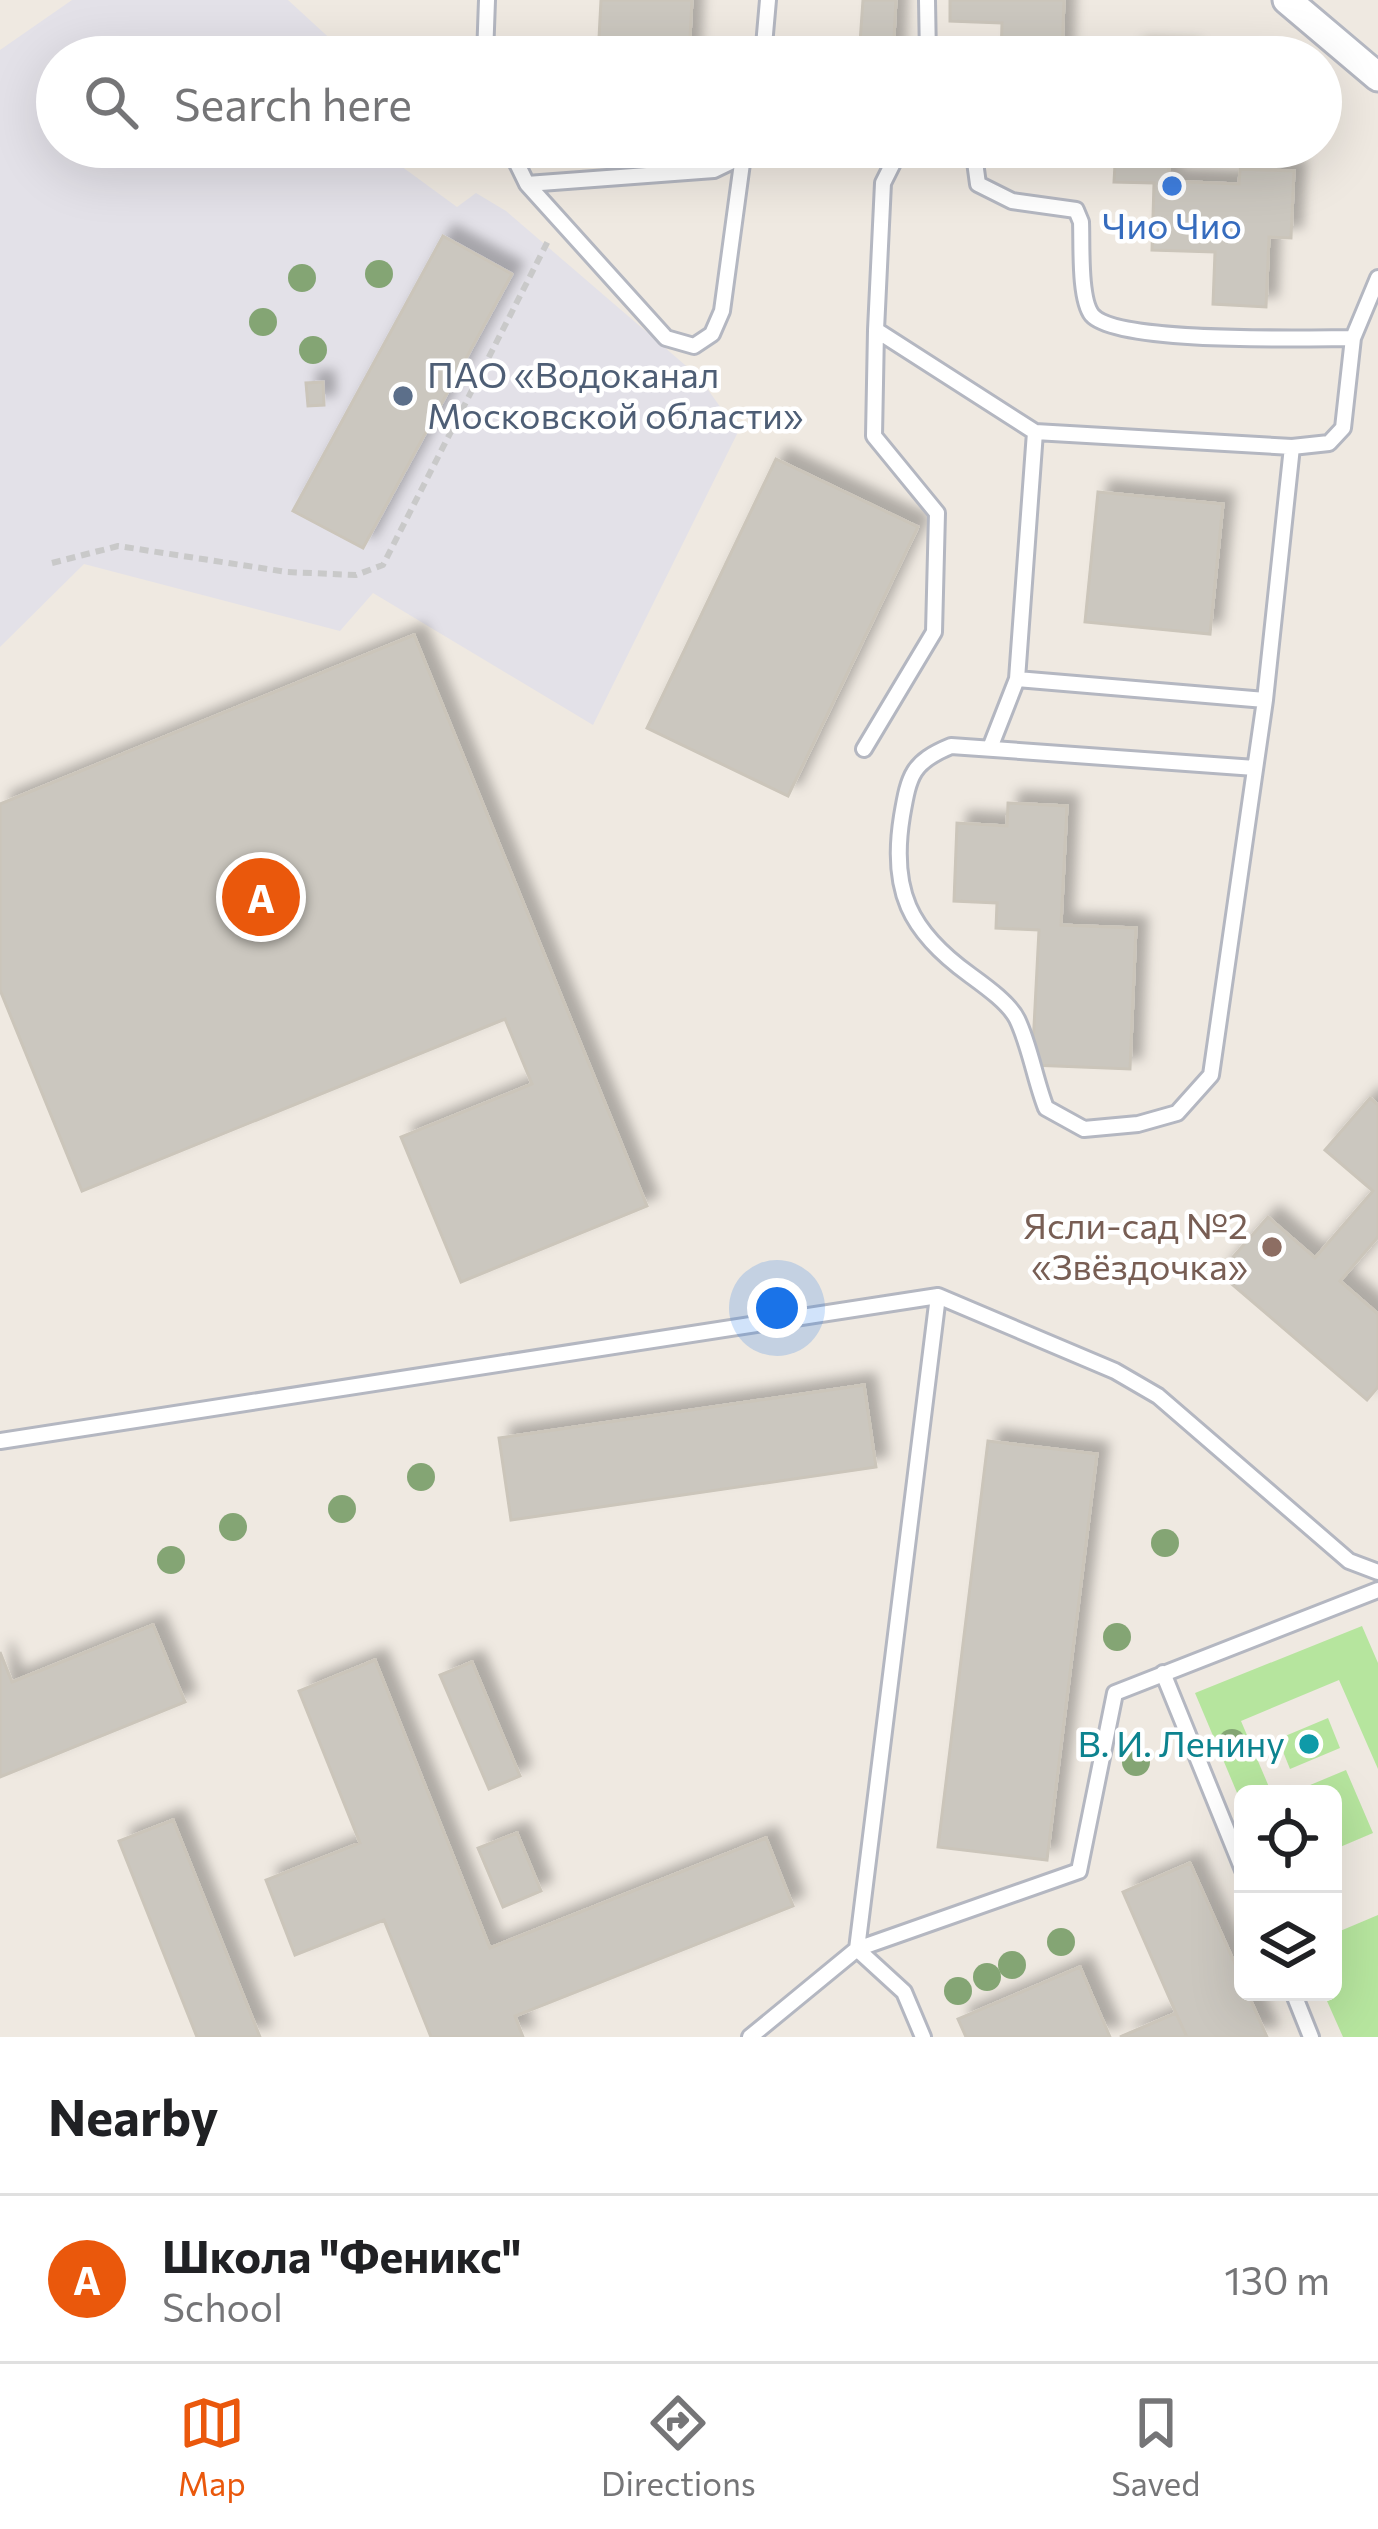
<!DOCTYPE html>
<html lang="en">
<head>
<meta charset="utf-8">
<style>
	:root { --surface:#fff; --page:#f6f6f6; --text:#202124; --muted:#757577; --line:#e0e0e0; --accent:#ea580c }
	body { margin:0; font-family:Commissioner,sans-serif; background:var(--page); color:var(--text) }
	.controls { position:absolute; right:36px; bottom:36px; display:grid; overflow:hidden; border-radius:18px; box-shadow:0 12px 48px #0002 }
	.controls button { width:108px; height:108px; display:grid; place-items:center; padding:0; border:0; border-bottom:3px solid var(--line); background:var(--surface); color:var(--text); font:60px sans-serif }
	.you { position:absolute; left:777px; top:1308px; width:42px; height:42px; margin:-30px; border:9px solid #fff; border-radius:50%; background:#1a73e8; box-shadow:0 0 0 18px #1a73e833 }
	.badge { display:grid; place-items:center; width:78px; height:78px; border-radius:50%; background:var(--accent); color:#fff; font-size:39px; font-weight:700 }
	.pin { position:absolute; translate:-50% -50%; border:6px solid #fff; box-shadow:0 3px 12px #0006 }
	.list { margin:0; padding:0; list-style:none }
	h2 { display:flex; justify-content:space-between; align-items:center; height:156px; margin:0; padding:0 48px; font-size:51px }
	h2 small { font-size:39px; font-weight:400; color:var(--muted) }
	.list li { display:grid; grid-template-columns:78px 1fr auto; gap:36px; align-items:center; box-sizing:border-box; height:168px; padding:0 48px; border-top:3px solid var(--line) }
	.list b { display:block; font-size:45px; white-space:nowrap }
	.list p { margin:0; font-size:39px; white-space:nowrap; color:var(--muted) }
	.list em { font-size:39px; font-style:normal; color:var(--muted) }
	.icon { flex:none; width:66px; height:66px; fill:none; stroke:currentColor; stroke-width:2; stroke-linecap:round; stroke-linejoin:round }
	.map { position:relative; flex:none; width:1378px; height:2037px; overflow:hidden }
	.search { position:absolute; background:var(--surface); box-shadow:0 12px 48px #0002; left:36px; right:36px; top:36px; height:132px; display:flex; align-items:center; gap:30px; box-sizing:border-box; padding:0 42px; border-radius:66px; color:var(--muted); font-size:45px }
	.sheet { height:324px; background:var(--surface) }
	nav { display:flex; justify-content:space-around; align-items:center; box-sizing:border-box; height:168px; border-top:3px solid var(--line); background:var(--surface); font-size:33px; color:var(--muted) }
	nav a { display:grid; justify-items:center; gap:6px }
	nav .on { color:var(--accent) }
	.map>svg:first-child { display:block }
</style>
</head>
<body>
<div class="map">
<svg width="1378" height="2037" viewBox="0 0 1378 2037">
	<defs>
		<filter id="shadow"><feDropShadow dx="11" dy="-11" stdDeviation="6" flood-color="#0004"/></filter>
	</defs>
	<rect width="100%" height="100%" fill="#efe9e1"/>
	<path fill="#e3e1e8" d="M72,0H288L350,57H57V147H375L457,207L476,193L506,211L699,377L738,432L593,725L373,593L340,631L84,564L0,647V50Z"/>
	<path fill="#b6e59e" d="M1362,1626L1378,1663V1769L1339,1680L1241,1721L1272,1794H1243V1807L1195,1693Z
		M1328,1718L1340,1748L1290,1769L1278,1739Z
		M1346,1770L1373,1833L1333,1850V1794H1306L1303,1788Z
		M1378,1915V2037H1343L1323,1992H1333V1934Z"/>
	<path fill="#cbc7bf" stroke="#cbc5ba" stroke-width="3" filter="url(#shadow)" d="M601,0H692L689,57H598Z
		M863,0H896L893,57H859Z
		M950,0H1064L1062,57H1001L1002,23L950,21Z
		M1134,51L1189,53L1188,57H1134Z
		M1116,147H1170L1168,181L1239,184L1240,169L1294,171L1291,238L1269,237L1266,307L1213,304L1215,252L1152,250L1154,183L1114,182Z
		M443,236L512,274L363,548L293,511Z
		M323,382L324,405L308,406L306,383Z
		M776,459L918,527L788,796L647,728Z
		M1098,492L1223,504L1210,634L1085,622Z
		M414,635L647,1206L461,1282L401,1137L532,1084L505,1019L82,1191L0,990V804Z
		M1008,803L1067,806L1061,925L1136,928L1130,1069L1032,1065L1039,930L996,928L997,903L954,901L957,823L1007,826Z
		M1370,1098L1378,1105V1237L1340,1281L1378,1314V1387L1367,1400L1219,1273L1268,1217L1315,1258L1373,1191L1325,1150Z
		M864,1385L876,1467L511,1520L499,1438Z
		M988,1441L1097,1454L1047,1860L938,1847Z
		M153,1625L185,1702L0,1777V1652L12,1682Z
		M375,1660L490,1948L766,1838L793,1906L515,2016L523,2037H431L384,1920L295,1955L266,1880L360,1843L299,1691Z
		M472,1662L520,1776L489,1789L440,1675Z
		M173,1820L260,2037H197L119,1841Z
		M517,1833L541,1891L503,1907L478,1848Z
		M1190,1863L1243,1982V1992H1247L1267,2037H1187L1176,2013L1123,1892Z
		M1080,1967L1110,2037H966L958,2019Z
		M1176,2013L1187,2037H1120Z"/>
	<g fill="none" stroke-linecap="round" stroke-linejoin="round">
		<g stroke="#b4b7c1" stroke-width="20">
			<path id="lane" d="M927,0L928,57
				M485,57L487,0
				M763,57L768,0
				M509,147L527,184L714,170L743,156L746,147
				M901,147L883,183L876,330L1035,432L1017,679L990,748
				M973,147L978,184L1012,201L1076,210L1081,222C1082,243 1079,299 1092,315C1117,344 1308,338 1353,338L1343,428L1329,443L1292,447L1265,700L1211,1075L1177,1113L1138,1124L1084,1129L1046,1108C1035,1080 1030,1046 1017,1019C1009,1003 985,986 970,975C909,931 890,890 902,816C909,775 912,762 951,746L1255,768
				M527,184L666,338L694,346L712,334L722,311L743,156
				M1353,338L1378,278
				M1035,432L1292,447
				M1017,679L1265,700
				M864,749L934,632L937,513L874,436L876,330
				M0,1441L938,1296L1115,1371L1158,1396L1349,1561L1378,1572
				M1163,1673L1243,1870
				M1293,1992L1311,2037
				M750,2037L857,1949L938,1296
				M923,2037L904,1992L857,1949L1079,1871L1115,1693L1378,1590"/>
		</g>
		<g stroke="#b4b7c1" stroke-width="33">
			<path id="street" d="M1287,0L1378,77"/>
		</g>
		<path stroke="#c9c9c9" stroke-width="6" stroke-dasharray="9 6" stroke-linecap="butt" d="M52,563L118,546L287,572L356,575L383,565L549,239"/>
		<use href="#lane" stroke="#fff" stroke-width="14"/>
		<use href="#street" stroke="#fff" stroke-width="27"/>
	</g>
	<g fill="#84a574">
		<circle cx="379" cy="274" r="14"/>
		<circle cx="302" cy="278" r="14"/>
		<circle cx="263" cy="322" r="14"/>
		<circle cx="313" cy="350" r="14"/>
		<circle cx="421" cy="1477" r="14"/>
		<circle cx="342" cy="1509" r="14"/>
		<circle cx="233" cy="1527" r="14"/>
		<circle cx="1165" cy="1543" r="14"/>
		<circle cx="171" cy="1560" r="14"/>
		<circle cx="1117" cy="1637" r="14"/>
		<circle cx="1232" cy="1743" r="14"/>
		<circle cx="1136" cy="1762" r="14"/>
		<circle cx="1061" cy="1942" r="14"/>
		<circle cx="1012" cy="1965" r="14"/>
		<circle cx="987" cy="1977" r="14"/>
		<circle cx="958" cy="1991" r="14"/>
	</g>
	<circle fill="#3f7fe0" stroke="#fff" stroke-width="4.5" cx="1172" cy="186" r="12"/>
	<circle fill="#5c6f8a" stroke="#fff" stroke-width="4.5" cx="403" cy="396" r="12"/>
	<circle fill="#8d6e63" stroke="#fff" stroke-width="4.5" cx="1272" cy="1247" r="12"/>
	<circle fill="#0f9aa8" stroke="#fff" stroke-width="4.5" cx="1309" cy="1744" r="12"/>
	<g text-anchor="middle" stroke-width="9" stroke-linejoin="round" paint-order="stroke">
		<g font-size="36" fill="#366cbe" stroke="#fff">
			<text x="1172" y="239">Чио Чио</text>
		</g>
		<g font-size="36" fill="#4e5e75" stroke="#fff" text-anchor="start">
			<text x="427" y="388">ПАО «Водоканал<tspan x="427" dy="41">Московской области»</tspan></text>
		</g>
		<g font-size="36" fill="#785e54" stroke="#fff" text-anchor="end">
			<text x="1248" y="1239">Ясли-сад №2<tspan x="1248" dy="41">«Звёздочка»</tspan></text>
		</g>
		<g font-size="36" fill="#0d838f" stroke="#fff" text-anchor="end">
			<text x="1285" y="1757">В. И. Ленину</text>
		</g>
	</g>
</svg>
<div class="controls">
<button><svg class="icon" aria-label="locate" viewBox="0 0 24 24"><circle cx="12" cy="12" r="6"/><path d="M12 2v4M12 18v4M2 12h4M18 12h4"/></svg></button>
<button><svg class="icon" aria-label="layers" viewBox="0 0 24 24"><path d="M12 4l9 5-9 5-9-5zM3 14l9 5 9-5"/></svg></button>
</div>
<div class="you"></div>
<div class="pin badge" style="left:261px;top:897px">A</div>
<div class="search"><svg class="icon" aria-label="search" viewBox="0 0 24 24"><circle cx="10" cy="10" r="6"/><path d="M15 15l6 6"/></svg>Search here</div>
</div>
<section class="sheet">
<h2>Nearby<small></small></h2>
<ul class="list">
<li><span class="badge">A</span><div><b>Школа &quot;Феникс&quot;</b><p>School</p></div><em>130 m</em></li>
</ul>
</section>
<nav>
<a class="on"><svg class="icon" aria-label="map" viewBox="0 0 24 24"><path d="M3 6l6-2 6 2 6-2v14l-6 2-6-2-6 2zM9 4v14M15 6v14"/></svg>Map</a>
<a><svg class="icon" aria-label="directions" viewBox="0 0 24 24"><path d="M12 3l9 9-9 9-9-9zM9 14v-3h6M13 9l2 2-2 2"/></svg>Directions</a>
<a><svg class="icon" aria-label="saved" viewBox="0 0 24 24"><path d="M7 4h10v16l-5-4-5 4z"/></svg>Saved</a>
</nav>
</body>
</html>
